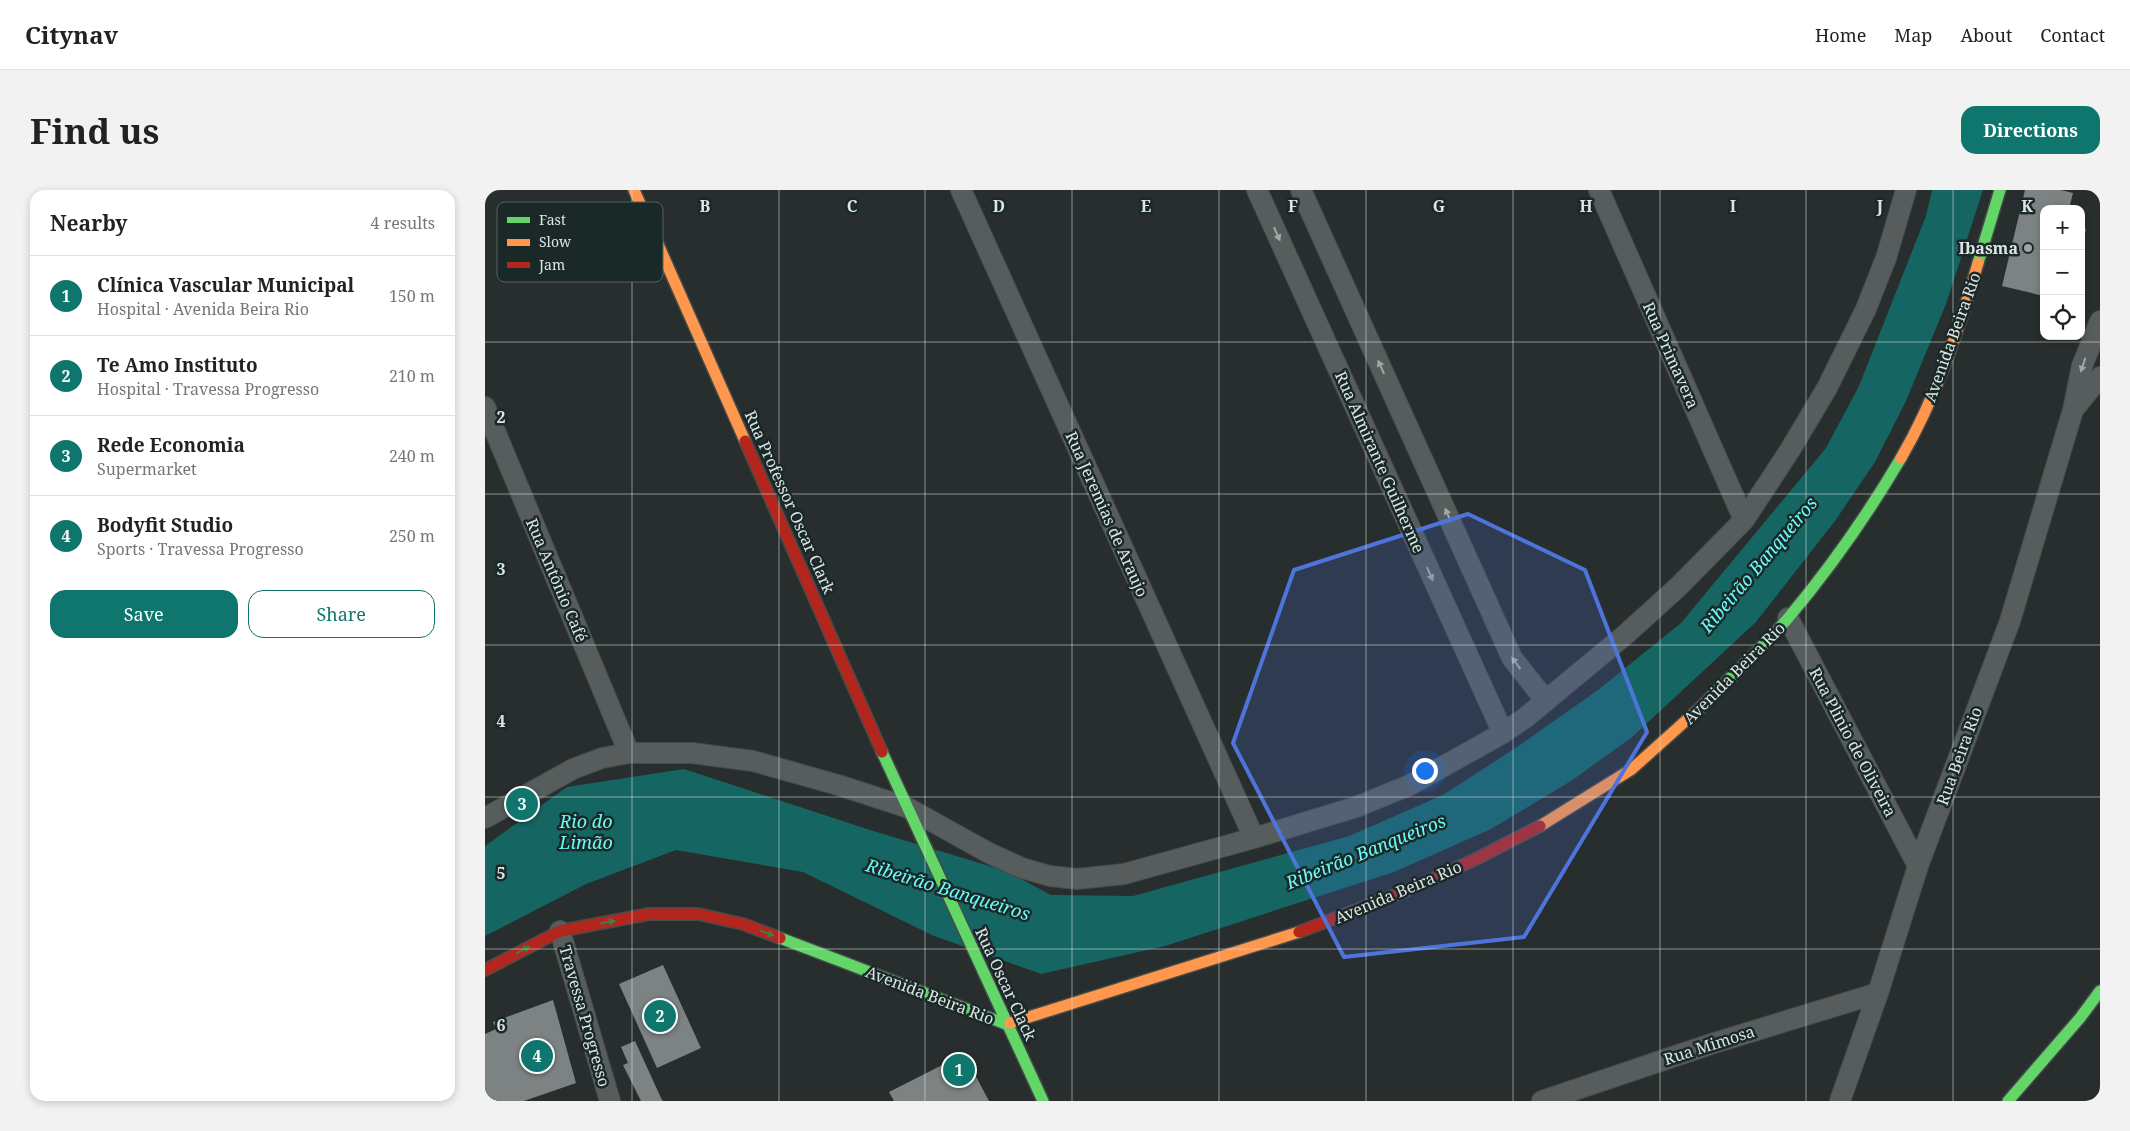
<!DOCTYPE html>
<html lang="en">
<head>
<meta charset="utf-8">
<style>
	:root { --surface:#fff; --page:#f2f2f2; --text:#222; --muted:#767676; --line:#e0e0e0; --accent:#0f766e }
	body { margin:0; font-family:"Noto Serif",serif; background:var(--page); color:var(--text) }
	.controls { position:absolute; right:15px; top:15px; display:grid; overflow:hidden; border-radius:10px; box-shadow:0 2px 8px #0003 }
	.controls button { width:45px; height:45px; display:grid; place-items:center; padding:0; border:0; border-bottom:1px solid var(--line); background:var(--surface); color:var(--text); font:25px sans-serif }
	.you { position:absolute; left:939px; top:580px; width:18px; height:18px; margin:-12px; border:4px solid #fff; border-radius:50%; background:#1a73e8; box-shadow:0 0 0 8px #1a73e833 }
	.badge { display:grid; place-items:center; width:32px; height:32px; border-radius:50%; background:var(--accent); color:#fff; font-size:16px; font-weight:700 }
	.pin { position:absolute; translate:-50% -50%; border:2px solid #fff; box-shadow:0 1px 5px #0006 }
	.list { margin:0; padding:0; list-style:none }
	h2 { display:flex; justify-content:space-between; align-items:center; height:65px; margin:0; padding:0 20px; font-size:21px }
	h2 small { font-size:16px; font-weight:400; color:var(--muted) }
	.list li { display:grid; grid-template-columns:32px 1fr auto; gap:15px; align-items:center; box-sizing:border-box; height:80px; padding:0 20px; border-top:1px solid var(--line) }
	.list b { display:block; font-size:19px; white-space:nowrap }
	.list p { margin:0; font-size:16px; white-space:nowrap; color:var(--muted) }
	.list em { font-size:16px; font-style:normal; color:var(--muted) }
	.actions { display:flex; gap:10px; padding:15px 20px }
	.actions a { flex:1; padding:11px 0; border:1px solid var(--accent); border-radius:15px; text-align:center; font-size:18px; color:var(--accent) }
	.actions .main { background:var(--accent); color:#fff }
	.icon { flex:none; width:28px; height:28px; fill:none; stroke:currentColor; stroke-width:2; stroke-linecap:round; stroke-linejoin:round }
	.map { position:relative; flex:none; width:1615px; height:911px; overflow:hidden; border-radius:15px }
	header { display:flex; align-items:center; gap:30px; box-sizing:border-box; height:70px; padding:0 25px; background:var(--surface); border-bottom:1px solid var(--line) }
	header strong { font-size:24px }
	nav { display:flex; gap:28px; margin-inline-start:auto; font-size:18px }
	.intro { display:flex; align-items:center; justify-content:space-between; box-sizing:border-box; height:120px; padding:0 30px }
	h1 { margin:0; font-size:35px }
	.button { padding:12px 22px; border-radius:15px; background:var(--accent); color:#fff; font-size:18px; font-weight:700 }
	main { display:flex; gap:30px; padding:0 30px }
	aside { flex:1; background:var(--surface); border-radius:15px; box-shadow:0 2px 8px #0003 }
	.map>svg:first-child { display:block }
</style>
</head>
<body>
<header>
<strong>Citynav</strong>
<nav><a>Home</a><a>Map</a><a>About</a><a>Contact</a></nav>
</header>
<div class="intro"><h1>Find us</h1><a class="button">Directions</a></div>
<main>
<aside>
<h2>Nearby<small>4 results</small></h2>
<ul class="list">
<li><span class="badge">1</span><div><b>Clínica Vascular Municipal</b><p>Hospital · Avenida Beira Rio</p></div><em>150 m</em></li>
<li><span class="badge">2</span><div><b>Te Amo Instituto</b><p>Hospital · Travessa Progresso</p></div><em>210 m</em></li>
<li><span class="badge">3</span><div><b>Rede Economia</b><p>Supermarket</p></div><em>240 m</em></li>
<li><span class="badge">4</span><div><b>Bodyfit Studio</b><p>Sports · Travessa Progresso</p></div><em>250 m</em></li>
</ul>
<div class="actions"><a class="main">Save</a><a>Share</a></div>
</aside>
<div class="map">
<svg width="1615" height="911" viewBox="0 0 1615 911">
	<rect width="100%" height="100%" fill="#282e2e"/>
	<path fill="#156563" d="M1447,0H1498L1461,114L1421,211L1390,272L1350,331L1271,432L1146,548L1086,591L1006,639L909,682L680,756L556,784L449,746L318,682L191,660L101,694L0,746V656L82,597L199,579L385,640L521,681L566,705L648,706L864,646L958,605L1032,557L1113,500L1196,433L1341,258L1374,196L1441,26Z"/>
	<path fill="#7d8383" d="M1540,0H1576L1588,3L1584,19H1559V106L1517,96Z
		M1596,38L1601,39L1597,57L1596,56Z
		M178,775L216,858L172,878L134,794Z
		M68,810L91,893L39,911H0V844L11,839L8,832Z
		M150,851L176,908L178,911H156L138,875L143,873L136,857Z
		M479,864L504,911H409L404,902Z"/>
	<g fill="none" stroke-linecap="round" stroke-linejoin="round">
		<g stroke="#454b4b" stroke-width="22">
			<path id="street" d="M476,0L769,648
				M772,0L1018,543
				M816,0L1027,468L1061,511
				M1114,0L1259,330
				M0,217L144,563
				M1588,220L1615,187
				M1303,428L1433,676
				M0,628L88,579L117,568L144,563H207L268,571L353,595L421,617L504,663L537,678L565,686L592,689L639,684L769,648L871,617L925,595L1018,543L1040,528L1140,445L1193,397L1259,330L1305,260L1342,198L1381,119L1401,68L1421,0
				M75,741L125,911
				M1057,911L1226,854L1393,803
				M1355,911L1393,803L1433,676L1525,431L1588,220L1597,176L1615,131"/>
		</g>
		<g stroke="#454b4b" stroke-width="14">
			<path id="fast" d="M1493,73L1515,0
				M1216,517C1245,487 1277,459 1304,427C1346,377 1383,324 1416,268
				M397,562L558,911
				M295,748L521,834L525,833
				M1523,911L1595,828L1615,801"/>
		</g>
		<g stroke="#454b4b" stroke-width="14">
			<path id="slow" d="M149,0L260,251
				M1416,268C1451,208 1474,139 1493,73
				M1055,636L1147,579L1216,517
				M525,833L814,742"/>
		</g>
		<g stroke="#454b4b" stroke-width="14">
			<path id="jam" d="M260,251L397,562
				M814,742L921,701L993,668L1055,636
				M0,780L75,741L164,724H213L258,734L295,748"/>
		</g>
		<use href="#street" stroke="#575d5c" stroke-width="20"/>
		<use href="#fast" stroke="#63d668" stroke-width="11"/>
		<use href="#slow" stroke="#ff974d" stroke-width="11"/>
		<use href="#jam" stroke="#b3261e" stroke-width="11"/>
	</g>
	<defs><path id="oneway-solid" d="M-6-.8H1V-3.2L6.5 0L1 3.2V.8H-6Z" transform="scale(1.25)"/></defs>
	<g fill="#a0a8a7">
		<use href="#oneway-solid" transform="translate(792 44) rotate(66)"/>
		<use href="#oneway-solid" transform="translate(1598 175) rotate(108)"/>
		<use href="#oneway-solid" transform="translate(896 177) rotate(-114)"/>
		<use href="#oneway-solid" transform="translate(963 325) rotate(-114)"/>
		<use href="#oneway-solid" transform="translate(945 384) rotate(66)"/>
		<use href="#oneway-solid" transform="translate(1031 473) rotate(-126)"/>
	</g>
	<g fill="#3e7f48">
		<use href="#oneway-solid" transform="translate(123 732) rotate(-11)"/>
		<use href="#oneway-solid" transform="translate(282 743) rotate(21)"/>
		<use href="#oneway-solid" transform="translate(38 760) rotate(-27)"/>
	</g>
	<path fill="#4d74db" fill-opacity="0.2" stroke="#4d74db" stroke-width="4" stroke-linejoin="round" d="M983,324L1100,380L1162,542L1039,747L859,767L748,553L809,380Z"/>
	<path fill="none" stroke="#dce5e5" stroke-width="1" stroke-opacity="0.55" d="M147,0V911M294,0V911M440,0V911M587,0V911M734,0V911M881,0V911M1028,0V911M1175,0V911M1321,0V911M1468,0V911M0,152H1615M0,304H1615M0,455H1615M0,607H1615M0,759H1615"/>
	<circle fill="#9da5a5" stroke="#1a2828" stroke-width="2" cx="1543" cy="58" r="5"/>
	<g text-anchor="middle" stroke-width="5" stroke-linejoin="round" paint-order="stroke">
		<g font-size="16" font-weight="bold" fill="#dce5e5" stroke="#1a2828" text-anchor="end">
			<text x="1533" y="64">Ibasma</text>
		</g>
		<g font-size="16" fill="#dce5e5" stroke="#1a2828">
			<text transform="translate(1467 147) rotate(-70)" y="6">Avenida Beira Rio</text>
			<text transform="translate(1186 165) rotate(66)" y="6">Rua Primavera</text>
			<text transform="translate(895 272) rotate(66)" y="6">Rua Almirante Guilherme</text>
			<text transform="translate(305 312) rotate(66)" y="6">Rua Professor Oscar Clark</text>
			<text transform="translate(622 324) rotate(66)" y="6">Rua Jeremias de Araujo</text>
			<text transform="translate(72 390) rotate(67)" y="6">Rua Antônio Café</text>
			<text transform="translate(1249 483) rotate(-45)" y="6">Avenida Beira Rio</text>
			<text transform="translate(1368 552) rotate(62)" y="6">Rua Plinio de Oliveira</text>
			<text transform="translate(1474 566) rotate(-70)" y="6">Rua Beira Rio</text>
			<text transform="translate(913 702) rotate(-23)" y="6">Avenida Beira Rio</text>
			<text transform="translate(521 794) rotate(65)" y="6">Rua Oscar Clack</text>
			<text transform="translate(445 805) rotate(21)" y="6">Avenida Beira Rio</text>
			<text transform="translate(100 826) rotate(74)" y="6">Travessa Progresso</text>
			<text transform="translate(1224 855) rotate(-18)" y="6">Rua Mimosa</text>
		</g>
		<g font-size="18" font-style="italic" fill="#68fbf7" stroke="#1a2828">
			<text transform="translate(1274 375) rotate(-50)" y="6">Ribeirão Banqueiros</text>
			<text x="101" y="638">Rio do<tspan x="101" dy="21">Limão</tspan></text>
			<text transform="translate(881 662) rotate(-22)" y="6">Ribeirão Banqueiros</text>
			<text transform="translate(463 700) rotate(17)" y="6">Ribeirão Banqueiros</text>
		</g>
	</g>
	<rect x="12" y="12" width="166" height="80" rx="8" fill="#1a2828" stroke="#546161" stroke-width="1"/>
	<rect x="22" y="27" width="23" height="6" fill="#63d668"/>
	<rect x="22" y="49" width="23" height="7" fill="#ff974d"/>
	<rect x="22" y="72" width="23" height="6" fill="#b3261e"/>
	<g font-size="14" fill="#dce5e5">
		<text x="54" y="35">Fast</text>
		<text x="54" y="57">Slow</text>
		<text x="54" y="80">Jam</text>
	</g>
	<g font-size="16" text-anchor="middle" font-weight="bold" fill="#dce5e5" stroke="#1a2828" stroke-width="5" stroke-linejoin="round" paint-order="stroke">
		<text x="220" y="22">B</text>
		<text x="367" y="22">C</text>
		<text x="514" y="22">D</text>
		<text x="661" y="22">E</text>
		<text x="808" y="22">F</text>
		<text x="954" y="22">G</text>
		<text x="1101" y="22">H</text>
		<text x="1248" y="22">I</text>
		<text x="1395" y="22">J</text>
		<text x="1542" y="22">K</text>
		<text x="16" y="233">2</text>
		<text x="16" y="385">3</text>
		<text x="16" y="537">4</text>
		<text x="16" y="689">5</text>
		<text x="16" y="841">6</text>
	</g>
</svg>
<div class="controls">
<button>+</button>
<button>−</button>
<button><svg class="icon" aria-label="locate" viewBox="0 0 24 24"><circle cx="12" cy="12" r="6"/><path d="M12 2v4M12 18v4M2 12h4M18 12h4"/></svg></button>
</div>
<div class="you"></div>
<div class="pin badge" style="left:474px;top:880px">1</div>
<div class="pin badge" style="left:175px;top:826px">2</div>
<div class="pin badge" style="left:37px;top:614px">3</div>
<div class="pin badge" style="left:52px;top:866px">4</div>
</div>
</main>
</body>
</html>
